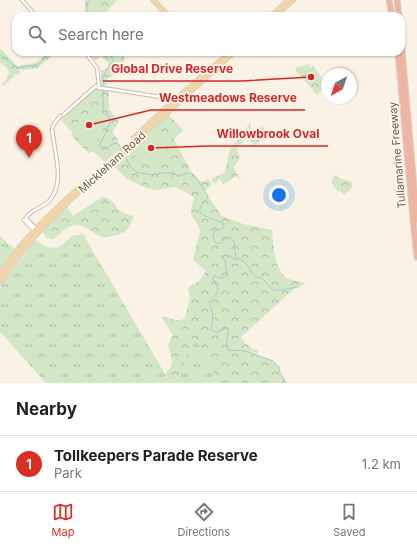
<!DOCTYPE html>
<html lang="en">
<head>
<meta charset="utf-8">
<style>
	:root { --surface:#fff; --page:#f6f6f6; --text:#202124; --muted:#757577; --line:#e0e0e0; --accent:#d93025 }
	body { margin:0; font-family:Inter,sans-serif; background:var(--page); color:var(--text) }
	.compass { position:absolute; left:321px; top:68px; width:36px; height:36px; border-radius:50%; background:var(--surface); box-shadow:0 1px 3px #0004; rotate:220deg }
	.you { position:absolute; left:279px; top:195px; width:14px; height:14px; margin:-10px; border:3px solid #fff; border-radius:50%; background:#1a73e8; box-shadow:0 0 0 6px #1a73e833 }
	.badge { display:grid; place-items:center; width:26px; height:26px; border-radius:50%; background:var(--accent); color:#fff; font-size:13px; font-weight:700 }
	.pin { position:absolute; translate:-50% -33px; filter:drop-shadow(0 1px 2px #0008) }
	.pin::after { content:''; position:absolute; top:21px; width:14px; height:12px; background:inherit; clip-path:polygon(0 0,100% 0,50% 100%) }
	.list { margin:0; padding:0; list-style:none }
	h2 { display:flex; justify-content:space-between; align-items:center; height:52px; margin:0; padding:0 16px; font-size:17px }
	h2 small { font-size:13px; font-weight:400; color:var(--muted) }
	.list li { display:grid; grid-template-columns:26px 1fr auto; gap:12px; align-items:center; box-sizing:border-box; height:56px; padding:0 16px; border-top:1px solid var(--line) }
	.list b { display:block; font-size:15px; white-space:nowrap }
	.list p { margin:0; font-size:13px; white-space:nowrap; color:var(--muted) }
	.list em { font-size:13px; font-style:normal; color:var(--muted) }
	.icon { flex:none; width:22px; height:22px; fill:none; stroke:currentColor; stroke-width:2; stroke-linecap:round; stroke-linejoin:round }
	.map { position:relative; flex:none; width:417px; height:383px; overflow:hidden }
	.search { position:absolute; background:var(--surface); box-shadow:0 1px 3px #0004; left:12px; right:12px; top:12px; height:44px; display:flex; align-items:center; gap:10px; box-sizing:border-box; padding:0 14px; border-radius:12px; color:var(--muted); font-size:15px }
	.sheet { height:108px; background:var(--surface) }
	nav { display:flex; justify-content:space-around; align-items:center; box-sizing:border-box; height:56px; border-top:1px solid var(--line); background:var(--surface); font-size:11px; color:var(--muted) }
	nav a { display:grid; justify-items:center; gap:2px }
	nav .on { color:var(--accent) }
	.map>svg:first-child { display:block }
</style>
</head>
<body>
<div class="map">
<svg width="417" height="383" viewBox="0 0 417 383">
	<defs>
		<pattern id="grass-tufts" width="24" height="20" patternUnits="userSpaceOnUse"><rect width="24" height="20" fill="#d3e6c5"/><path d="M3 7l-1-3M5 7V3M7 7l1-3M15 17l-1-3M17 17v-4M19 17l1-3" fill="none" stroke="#b0bda2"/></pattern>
		<pattern id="forest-crowns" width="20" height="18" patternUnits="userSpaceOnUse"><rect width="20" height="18" fill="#d3e6c5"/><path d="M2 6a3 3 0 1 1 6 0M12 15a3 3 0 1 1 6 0" fill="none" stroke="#b0bda2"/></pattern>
	</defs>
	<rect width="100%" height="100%" fill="#faf2e5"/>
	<path fill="url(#grass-tufts)" d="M83,234L165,374L171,383H46L0,332V288L8,275L36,240L46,247L56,248L61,246L72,236Z
		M0,236L14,249L0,268Z
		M196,341L199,343L202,354L209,360L214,374L220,383H173L184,369L186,351L193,342Z"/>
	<path fill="url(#forest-crowns)" d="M85,0H118L102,16H84L85,7Z
		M0,48L18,67L21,65L35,63L48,52H56L50,58L37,68L23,70L18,69L21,73L19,75L18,73L16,75L15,74L14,77L3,86L2,84C11,76 11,69 0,63Z
		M87,52H122L125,60L122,64L125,65V67L120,66L118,68V72C114,75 111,78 107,78V85L106,87H103L101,84V70H104L108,67V61H106L101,56L97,60H94Z
		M308,64L312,68L314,66C317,72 322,78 327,84V86L317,95L295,70L299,67Z
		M95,89L109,90V109L118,121C118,126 113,128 113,134L116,137L121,148L105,162L94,152H91L90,154L81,146L71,135L73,133L60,119L63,118L64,115Z
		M168,114L183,130L174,139L191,171L200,181H205L208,179L212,185L207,189L205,192L222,216L243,224L272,230C274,245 273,272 289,279C294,281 300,281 305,283L300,287L294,289L241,337L245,342L244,343L245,344H248L252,349L258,350L259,351V352L256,353L251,351L253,353C259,357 275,360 278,366C280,368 279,372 281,375C283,378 285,380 286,383H220L214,374L209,360L202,354L199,343L196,341L193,342L186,351L184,369L173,383H171L165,374L171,367L172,362L168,345L173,335L162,318L163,316C171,318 178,323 185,318L190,297L188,288L189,287L199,281L206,271L193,260L200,231C199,224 193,220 191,213C190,207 194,203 194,197L180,189L175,187L156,190L146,188L127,179L116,168L112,166V164Z
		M250,123H251V128L254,132L262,126L266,131L258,138L260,142L255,146L248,138L244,139L241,134L249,125Z
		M240,136L243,142L237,148L240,157L234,168L242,184L237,176L223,184L220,179L214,184L211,179L225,172L230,149Z
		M335,175L342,179L352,182V188L344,195L339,190L338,192L331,182Z
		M102,197C113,198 112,202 118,209C122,213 128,214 134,216C129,229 126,234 112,236C108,237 104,238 100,236C91,232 85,224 74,225C66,226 61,234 54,239C48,240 46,237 43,233L44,229L66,205L73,216Z"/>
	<path fill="#d3e6c5" d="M87,117C94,115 101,119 104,127C91,160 66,132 87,117Z
		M153,132C178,132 163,168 145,164C142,164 139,162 137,159C131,148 143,136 153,132Z"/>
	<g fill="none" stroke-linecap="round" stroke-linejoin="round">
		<path stroke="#a3cbd2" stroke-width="1" d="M87,16V4L90,0
			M98,52L101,55L111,56L113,61L103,76V112L109,117L111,121L107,129L105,135L99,145L103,149C108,148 111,144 116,143L119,145L122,151
			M0,55L17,68L35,65L39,64L52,52
			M123,153L130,166L136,172L152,175L164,173H174L178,176C182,175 188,172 192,174C196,176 204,191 208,196C207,202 199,204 200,212L203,215L223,223L224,226V228C220,230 218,229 215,231C212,235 213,240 216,243C221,245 222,240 226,238C227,237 229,237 230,237L234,242L236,259L235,260L232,257L225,255L223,256L224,259L225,261L227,275L223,278H218L216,276H214L213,278L218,289C216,297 213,297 209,302C213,313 214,318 211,329L214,332C221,332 220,330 226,328L228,329V333L226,347L228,350L245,351L273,361L279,367L280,373L285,381L286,383
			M236,259C251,260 247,272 257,277C259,278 261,277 263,279C267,282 269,288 274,290C279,291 291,288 297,287"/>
		<g stroke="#cabaad" stroke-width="4.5">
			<path id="minor" d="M22,0L36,16
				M85,52L97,68L99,86
				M98,88L109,89L161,97L171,99L173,101
				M63,115L96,86
				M26,218L36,229
				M34,230L24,220C27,216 31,212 35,210C40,207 45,205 49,201C66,183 54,151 52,129L54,124L60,116"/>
		</g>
		<g stroke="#d7d1cd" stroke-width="6">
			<path id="major" d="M153,0L169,16
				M271,16L289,0
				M275,16L293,0
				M134,138L168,106L226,56L228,52
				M0,274C21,241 50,214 79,188
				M0,283C26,240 64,205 100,172C119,155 138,136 158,121L234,52"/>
		</g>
		<g stroke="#d7d1cd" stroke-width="7">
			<path id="highway" d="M389,0L392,16
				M397,0L399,16
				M401,39L417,220
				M398,52L414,230L417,257"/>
		</g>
		<use href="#minor" stroke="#fff" stroke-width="2.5"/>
		<use href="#major" stroke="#f2d5a4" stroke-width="4"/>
		<use href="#highway" stroke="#eeb6a2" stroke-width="5"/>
	</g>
	<g text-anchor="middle" stroke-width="3.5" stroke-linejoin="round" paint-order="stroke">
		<g font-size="11" fill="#705a4d" stroke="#fdf6eb">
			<text transform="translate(397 155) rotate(-95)" y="4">Tullamarine Freeway</text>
			<text transform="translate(112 162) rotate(-42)" y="4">Mickleham Road</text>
		</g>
	</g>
	<path fill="none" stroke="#d62828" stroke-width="1.5" d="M311 77L241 81H103M89 125L151 110H305M151 148L209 146H328"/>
	<g fill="#d62828" stroke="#fdf6eb" stroke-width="1.5">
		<circle cx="311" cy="77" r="4"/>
		<circle cx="89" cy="125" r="4"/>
		<circle cx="151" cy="148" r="4"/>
	</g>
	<g font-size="12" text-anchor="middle" font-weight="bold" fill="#d62828" stroke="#fdf6eb" stroke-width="3.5" stroke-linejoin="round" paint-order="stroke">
		<text x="172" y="73">Global Drive Reserve</text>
		<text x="228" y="102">Westmeadows Reserve</text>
		<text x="268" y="138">Willowbrook Oval</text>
	</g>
</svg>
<svg class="compass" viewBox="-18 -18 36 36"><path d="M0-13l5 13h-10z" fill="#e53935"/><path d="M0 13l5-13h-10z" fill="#757577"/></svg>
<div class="you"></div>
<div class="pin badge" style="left:29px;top:158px">1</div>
<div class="search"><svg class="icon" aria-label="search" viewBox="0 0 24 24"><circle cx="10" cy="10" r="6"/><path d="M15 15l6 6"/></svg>Search here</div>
</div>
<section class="sheet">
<h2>Nearby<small></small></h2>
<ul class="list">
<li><span class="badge">1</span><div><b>Tollkeepers Parade Reserve</b><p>Park</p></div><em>1.2 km</em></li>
</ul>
</section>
<nav>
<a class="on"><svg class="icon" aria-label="map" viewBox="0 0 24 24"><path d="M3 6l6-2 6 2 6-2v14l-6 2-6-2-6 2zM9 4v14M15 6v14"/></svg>Map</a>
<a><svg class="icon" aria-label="directions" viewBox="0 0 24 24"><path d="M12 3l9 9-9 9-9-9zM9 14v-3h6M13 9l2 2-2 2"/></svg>Directions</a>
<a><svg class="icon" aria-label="saved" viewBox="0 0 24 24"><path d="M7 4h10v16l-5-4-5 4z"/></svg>Saved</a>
</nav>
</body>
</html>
